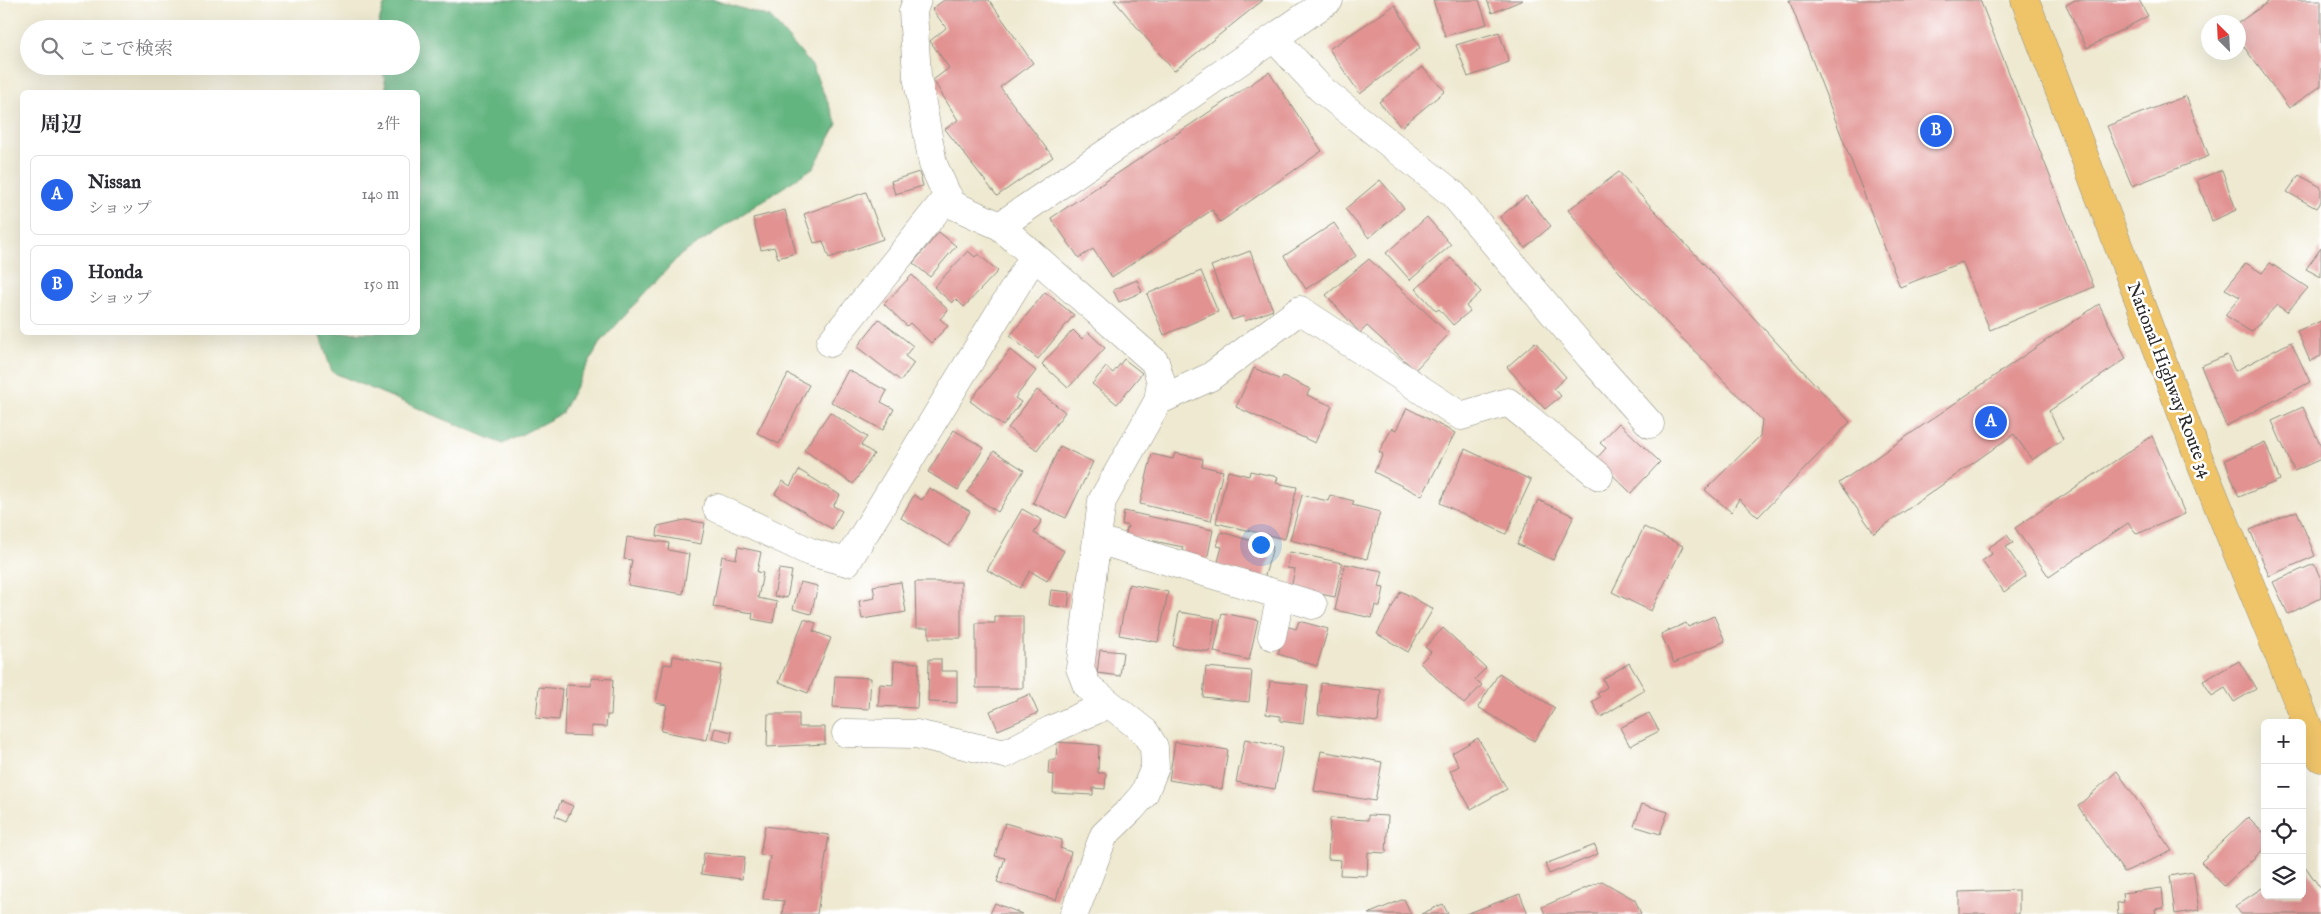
<!DOCTYPE html>
<html lang="ja">
<head>
<meta charset="utf-8">
<style>
	:root { --surface:#fff; --page:#f7f7f7; --text:#2b2b33; --muted:#7c7c81; --line:#e1e1e2; --accent:#2563eb }
	body { margin:0; font-family:"IM FELL English","Noto Serif JP",serif; background:var(--page); color:var(--text) }
	.controls { position:absolute; right:15px; bottom:15px; display:grid; overflow:hidden; border-radius:8px; box-shadow:0 5px 20px #0002 }
	.controls button { width:45px; height:45px; display:grid; place-items:center; padding:0; border:0; border-bottom:1px solid var(--line); background:var(--surface); color:var(--text); font:25px sans-serif }
	.compass { position:absolute; left:2201px; top:15px; width:45px; height:45px; border-radius:50%; background:var(--surface); box-shadow:0 5px 20px #0002; rotate:336deg }
	.you { position:absolute; left:1260px; top:544px; width:18px; height:18px; margin:-12px; border:4px solid #fff; border-radius:50%; background:#1a73e8; box-shadow:0 0 0 8px #1a73e833 }
	.badge { display:grid; place-items:center; width:32px; height:32px; border-radius:50%; background:var(--accent); color:#fff; font-size:16px; font-weight:700 }
	.pin { position:absolute; translate:-50% -50%; border:2px solid #fff; box-shadow:0 1px 5px #0006 }
	.list { margin:0; padding:0; list-style:none }
	h2 { display:flex; justify-content:space-between; align-items:center; height:65px; margin:0; padding:0 20px; font-size:21px }
	h2 small { font-size:16px; font-weight:400; color:var(--muted) }
	.list li { display:grid; grid-template-columns:32px 1fr auto; gap:15px; align-items:center; box-sizing:border-box; height:80px; margin:0 10px 10px; padding:0 10px; border:1px solid var(--line); border-radius:8px }
	.list b { display:block; font-size:19px; white-space:nowrap }
	.list p { margin:0; font-size:16px; white-space:nowrap; color:var(--muted) }
	.list em { font-size:16px; font-style:normal; color:var(--muted) }
	.icon { flex:none; width:28px; height:28px; fill:none; stroke:currentColor; stroke-width:2; stroke-linecap:round; stroke-linejoin:round }
	.map { position:relative; flex:none; width:2321px; height:914px; overflow:hidden }
	.search { position:absolute; background:var(--surface); box-shadow:0 5px 20px #0002; left:20px; top:20px; width:400px; height:55px; display:flex; align-items:center; gap:12px; box-sizing:border-box; padding:0 18px; border-radius:28px; color:var(--muted); font-size:19px }
	.panel { position:absolute; background:var(--surface); box-shadow:0 5px 20px #0002; left:20px; top:90px; width:400px; height:245px; border-radius:8px }
	.map>svg:first-child { display:block }
</style>
</head>
<body>
<div class="map">
<svg width="2321" height="914" viewBox="0 0 2321 914">
	<rect width="100%" height="100%" fill="#fff"/>
	<filter id="ink" filterUnits="userSpaceOnUse"><feTurbulence type="fractalNoise" baseFrequency=".02" numOctaves="2"/><feDisplacementMap in="SourceGraphic" scale="10" xChannelSelector="R" yChannelSelector="G"/><feConvolveMatrix kernelMatrix="1 2 1 2 8 2 1 2 1" color-interpolation-filters="sRGB"/></filter>
	<filter id="wash" filterUnits="userSpaceOnUse"><feTurbulence type="fractalNoise" baseFrequency=".0096" numOctaves="4" result="noise"/><feDisplacementMap in="SourceGraphic" scale="20" xChannelSelector="R" yChannelSelector="G"/><feGaussianBlur stdDeviation="1.12" result="paint"/><feColorMatrix in="noise" values="0 0 0 0 0 0 0 0 0 0 0 0 0 0 0 0 0 1.4 0 .05"/><feComposite in="paint" operator="in"/></filter>
	<g filter="url(#wash)">
		<rect width="100%" height="100%" fill="#eee9d0"/>
		<path fill="#63b580" stroke="#477056" d="M395,0H714L770,17L812,66L837,124L814,167L679,256L599,344L561,414L503,444L332,372L319,333L418,332V92H387L382,66H411V29H377L384,5Z"/>
		<g id="blocks">
			<path fill="#e19291" d="M944,0H989L1033,63L1000,87L1053,157L997,196L945,129L958,120L933,80L949,68L930,41L946,28L932,9Z
				M1114,0H1263L1174,71Z
				M1433,0H1479L1487,24L1445,36Z
				M1487,0H1523L1492,13Z
				M1789,0H1980L2094,287L1990,330L1962,262L1900,287Z
				M2075,0H2139L2148,16L2087,48L2066,5Z
				M2271,0H2321V86L2289,108L2238,39V23Z
				M1395,5L1420,48L1360,94L1329,49Z
				M1499,32L1509,62L1468,77L1456,45Z
				M1422,67L1445,91L1401,127L1379,102Z
				M1269,72L1322,151L1220,222L1212,210L1112,277L1093,249L1079,258L1051,218Z
				M2186,96L2209,156L2132,186L2107,126Z
				M2222,170L2236,210L2212,221L2197,180Z
				M919,172L923,186L895,194L891,181Z
				M1619,172L1850,422L1758,517L1739,499L1731,512L1705,490L1760,436L1762,420L1631,286L1568,210Z
				M2299,175L2321,187V201L2316,208L2287,192Z
				M1380,180L1404,208L1369,238L1345,209Z
				M866,192L883,239L829,258L823,241L814,243L804,214Z
				M1526,196L1551,226L1525,248L1500,217Z
				M785,210L796,253L778,258L774,247L761,250L753,218Z
				M1427,217L1451,245L1410,280L1386,253Z
				M1334,223L1356,256L1306,289L1284,256Z
				M939,232L956,246L930,277L913,263Z
				M2321,248V277L2306,269Z
				M968,251L975,257L978,254L998,271L964,307L956,299L952,303L934,287Z
				M1250,251L1273,310L1245,321L1244,316L1232,320L1211,266Z
				M1451,258L1481,292L1466,306L1470,311L1453,325L1439,309L1436,311L1416,289Z
				M1369,259L1449,334L1415,370L1367,326L1360,333L1326,295Z
				M2246,263L2262,273L2270,263L2308,288L2287,312L2277,305L2251,332L2225,315L2240,297L2225,289Z
				M1201,271L1218,312L1164,335L1147,294Z
				M912,275L948,310L940,319L948,326L931,343L910,323L907,326L884,304Z
				M1137,280L1142,292L1119,302L1113,290Z
				M1045,292L1074,315L1038,359L1010,336Z
				M2099,304L2126,359L2049,411L2063,439L2032,460L2014,434L1874,533L1839,483Z
				M879,319L913,346L905,356L914,363L901,381L857,347Z
				M2321,321V356L2310,361L2297,331Z
				M1073,330L1082,339L1088,332L1105,348L1068,388L1042,364Z
				M1535,342L1566,377L1554,388L1561,396L1545,409L1507,367Z
				M2291,342L2310,382L2226,426L2201,366L2227,355L2235,371Z
				M1010,350L1036,371L1015,398L1021,402L1003,426L970,401Z
				M1124,359L1142,373L1117,404L1092,384L1106,367L1113,373Z
				M1254,368L1281,380L1283,376L1310,389L1307,395L1332,406L1315,443L1236,407Z
				M848,370L887,391L881,402L894,409L883,430L831,402Z
				M788,374L809,385L779,444L757,433Z
				M1037,390L1065,412L1037,450L1008,428Z
				M2303,407L2321,447V459L2294,471L2272,421Z
				M1407,408L1455,433L1422,496L1374,472L1383,454L1379,452L1392,428L1396,430Z
				M830,412L867,437L861,445L874,454L853,484L804,450Z
				M1619,423L1660,462L1631,493L1596,459L1606,448L1600,443Z
				M954,430L984,448L958,490L928,472Z
				M2152,436L2185,514L2137,534L2128,523L2049,577L2015,528Z
				M2265,442L2280,480L2239,497L2225,460Z
				M1060,446L1093,462L1066,518L1033,503Z
				M1465,449L1531,480L1506,534L1440,503Z
				M994,451L1024,470L998,512L967,492Z
				M1175,453L1203,459L1202,466L1223,471L1211,521L1140,504L1152,454L1173,459Z
				M799,470L840,495L833,506L842,511L832,529L775,494L783,481L790,486Z
				M1228,471L1249,476L1250,471L1278,477L1276,483L1297,487L1285,539L1216,523Z
				M929,488L970,511L949,546L901,518L914,495L922,500Z
				M1302,495L1328,501L1330,495L1354,501L1352,505L1380,512L1367,559L1290,540Z
				M1538,500L1574,516L1553,560L1517,544Z
				M1022,509L1042,520L1034,533L1064,551L1047,581L1030,571L1020,588L987,570Z
				M1124,511L1213,530L1207,560L1181,554L1183,547L1125,535L1128,526L1122,524Z
				M2297,511L2315,556L2269,576L2250,530Z
				M685,520L705,523L701,544L657,536L658,526Z
				M1644,527L1683,546L1651,611L1612,592Z
				M1221,532L1273,547L1264,579L1217,565L1222,547L1217,546Z
				M2007,535L2013,543L2006,547L2026,576L2004,592L1982,561L1992,554L1988,548Z
				M627,537L669,543L668,550L689,554L683,594L628,585L632,560L624,559Z
				M738,547L761,552L757,572L763,573L758,598L777,602L773,623L752,619L753,613L713,607L722,556L736,559Z
				M1290,552L1342,563L1335,597L1291,588L1295,569L1287,568Z
				M1345,564L1383,571L1379,587L1384,588L1380,607L1375,605L1372,618L1335,610Z
				M2314,564L2321,579V598L2288,614L2273,582Z
				M779,569L792,571L787,598L774,596Z
				M800,582L818,586L811,614L793,609Z
				M901,582L906,612L862,619L859,601L875,598L873,586Z
				M915,582H961V638H929V628H916Z
				M1129,584L1168,592L1158,642L1119,635Z
				M1051,590L1070,592L1068,608L1049,605Z
				M1401,591L1433,609L1408,652L1377,634Z
				M1179,612L1215,618L1210,652L1173,646Z
				M1222,613L1258,620L1249,660L1214,652Z
				M995,616H1023V688H976V623H995Z
				M1714,616L1725,641L1674,663L1661,634L1686,623L1688,627Z
				M804,619L816,623L813,631L831,638L808,693L779,682Z
				M1299,621L1328,629L1317,666L1278,654L1286,626L1296,629Z
				M1443,628L1486,668L1475,679L1482,685L1464,704L1420,663L1431,652L1425,647Z
				M1100,650L1123,652L1120,676L1097,673Z
				M673,656L722,665L707,740L661,731L667,705L656,703L664,664L672,665Z
				M929,659H941V671H957V703L928,702Z
				M894,661L919,663L917,708L878,706L880,684L893,685Z
				M2239,661L2256,689L2234,702L2225,688L2212,696L2203,681Z
				M1629,663L1645,690L1601,717L1592,702L1600,697L1597,694L1607,687L1603,679Z
				M1206,667L1252,671L1249,702L1203,697Z
				M1499,673L1555,708L1534,741L1478,707Z
				M835,676L871,678L869,709L833,707Z
				M591,678L613,679L611,715H607L606,727L591,726V736L564,735L566,685L591,686Z
				M1270,681L1308,685L1303,724L1280,721V716L1266,714Z
				M1321,683L1381,690L1378,722L1318,715Z
				M539,687L562,689L559,720L536,718Z
				M1030,694L1038,713L998,730L990,711Z
				M1649,713L1659,731L1630,746L1620,728Z
				M768,714H799V727H825V744L767,747Z
				M715,728L732,732L730,743L712,739Z
				M1478,738L1507,789L1471,809L1450,771L1459,766L1452,753Z
				M1245,739L1283,747L1275,789L1236,782Z
				M1057,742L1099,745L1098,773H1106L1105,789L1093,788V795L1053,793L1054,775L1048,774L1049,760H1056Z
				M1175,742L1228,750L1222,789L1169,780Z
				M1321,751L1382,762L1375,801L1314,791Z
				M2117,771L2172,851L2124,872L2078,806Z
				M561,801L573,806L566,821L555,816Z
				M1642,804L1668,812L1660,834L1634,826Z
				M1368,815L1388,816L1386,853L1368,852L1367,876L1340,875L1341,860L1328,859L1330,818L1368,820Z
				M2248,817L2265,834V848L2224,886L2201,862Z
				M1005,823L1062,840L1060,848L1071,852L1056,900L997,882L1005,858L995,856Z
				M765,826L829,835L817,914H782L784,901L763,899L770,856L760,855Z
				M1595,845L1598,854L1549,874L1545,864Z
				M704,853L745,857L742,879L701,874Z
				M2302,862L2321,889V914H2241L2235,906L2265,886V895H2302Z
				M2193,872L2199,910L2175,914L2170,876Z
				M1602,881L1635,900L1641,914H1545L1542,907Z
				M2162,888L2164,908L2155,909L2156,914H2118L2117,903L2124,902L2123,893Z
				M2019,890V914H1959V892Z
				M1520,894L1528,914H1466Z
				M1404,899L1411,914H1368Z
				M995,903L1022,914H990Z
				M1443,904L1448,914H1421Z"/>
		</g>
	</g>
	<g filter="url(#ink)">
		<use href="#blocks" fill-opacity="0" stroke="#8c8a7e" stroke-width="1"/>
		<g fill="none" stroke-linecap="round" stroke-linejoin="round">
			<g stroke="#8c8a7e" stroke-width="29">
				<path id="minor" d="M917,0L913,11L917,76L933,164L951,204L1000,226L1155,362L1161,382L1158,401L1102,501L1080,668L1087,686L1145,732L1154,747L1155,767L1144,794L1131,809L1104,835L1074,914
					M1274,38L1321,89L1453,194L1591,358L1650,424
					M1000,226L1329,0
					M830,343L948,196
					M1158,401L1210,377L1300,310L1461,416L1508,402L1599,476
					M717,508L810,552L847,562L1034,256
					M1098,540L1313,605
					M1272,636L1281,595
					M846,733L916,734L1005,754L1051,730L1109,704"/>
			</g>
			<g stroke="#8c8a7e" stroke-width="29">
				<path id="highway" d="M2025,0L2203,469L2321,758"/>
			</g>
			<use href="#minor" stroke="#fff" stroke-width="28"/>
			<use href="#highway" stroke="#efc469" stroke-width="28"/>
		</g>
	</g>
	<g text-anchor="middle" stroke-width="5" stroke-linejoin="round" paint-order="stroke">
		<g font-size="18" fill="#2b2b2b" stroke="#fff">
			<text transform="translate(2170 380) rotate(69)" y="6">National Highway Route 34</text>
		</g>
	</g>
</svg>
<div class="controls">
<button>+</button>
<button>−</button>
<button><svg class="icon" aria-label="locate" viewBox="0 0 24 24"><circle cx="12" cy="12" r="6"/><path d="M12 2v4M12 18v4M2 12h4M18 12h4"/></svg></button>
<button><svg class="icon" aria-label="layers" viewBox="0 0 24 24"><path d="M12 4l9 5-9 5-9-5zM3 14l9 5 9-5"/></svg></button>
</div>
<svg class="compass" viewBox="-18 -18 36 36"><path d="M0-13l5 13h-10z" fill="#e53935"/><path d="M0 13l5-13h-10z" fill="#7c7c81"/></svg>
<div class="you"></div>
<div class="pin badge" style="left:1991px;top:422px">A</div>
<div class="pin badge" style="left:1936px;top:131px">B</div>
<div class="search"><svg class="icon" aria-label="search" viewBox="0 0 24 24"><circle cx="10" cy="10" r="6"/><path d="M15 15l6 6"/></svg>ここで検索</div>
<section class="panel">
<h2>周辺<small>2件</small></h2>
<ul class="list">
<li><span class="badge">A</span><div><b>Nissan</b><p>ショップ</p></div><em>140 m</em></li>
<li><span class="badge">B</span><div><b>Honda</b><p>ショップ</p></div><em>150 m</em></li>
</ul>
</section>
</div>
</body>
</html>
